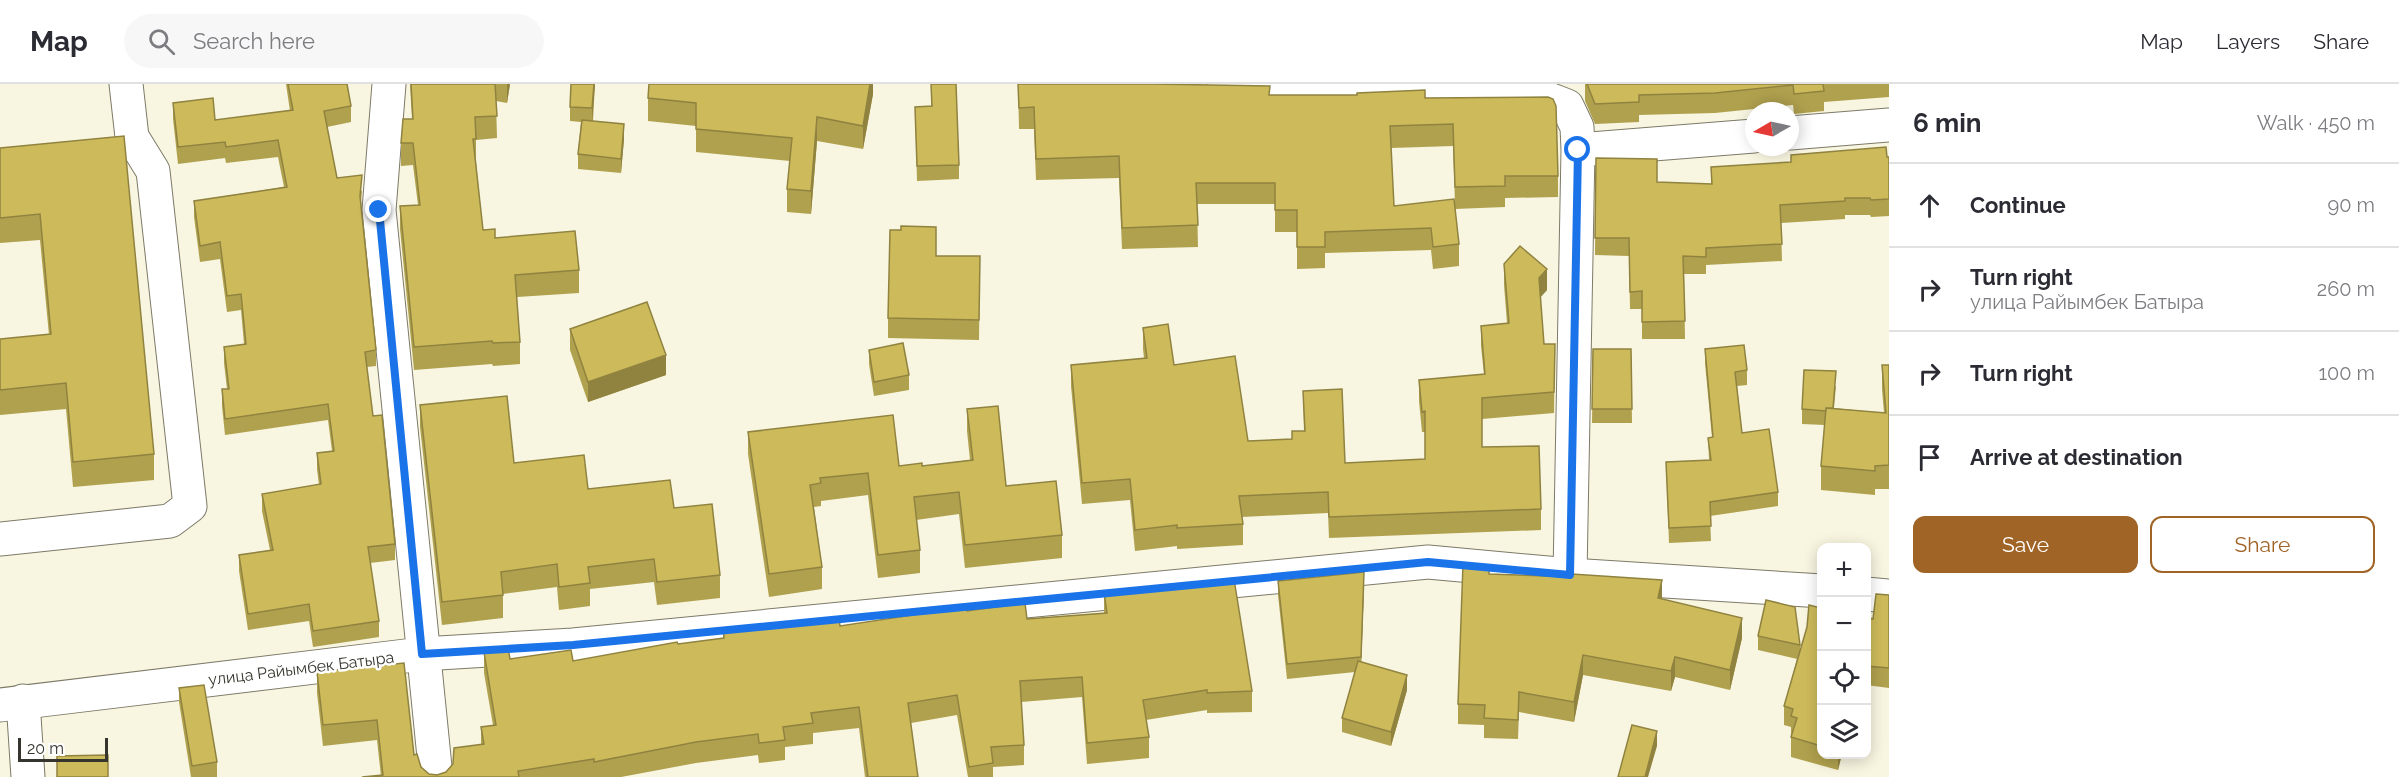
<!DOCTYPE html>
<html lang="en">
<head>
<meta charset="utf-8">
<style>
	:root { --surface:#fff; --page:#f7f7f7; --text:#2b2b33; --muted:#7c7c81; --line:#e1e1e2; --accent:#a06426 }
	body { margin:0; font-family:Raleway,sans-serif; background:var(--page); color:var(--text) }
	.controls { position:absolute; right:18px; bottom:18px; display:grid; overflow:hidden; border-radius:12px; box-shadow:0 3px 15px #0003 }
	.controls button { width:54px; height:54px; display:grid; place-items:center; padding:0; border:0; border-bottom:2px solid var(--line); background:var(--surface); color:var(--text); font:30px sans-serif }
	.compass { position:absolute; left:1745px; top:18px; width:54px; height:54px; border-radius:50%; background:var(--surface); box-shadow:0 3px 15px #0003; rotate:261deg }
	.scale { position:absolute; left:18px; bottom:15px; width:90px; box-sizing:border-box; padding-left:6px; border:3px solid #36352d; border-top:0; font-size:16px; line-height:21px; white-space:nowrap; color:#36352d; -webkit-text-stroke:4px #fff; paint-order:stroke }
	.stop { position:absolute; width:18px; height:18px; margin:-14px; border:4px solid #1a73e8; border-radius:50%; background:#fff }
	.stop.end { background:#1a73e8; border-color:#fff; box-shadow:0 2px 6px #0008 }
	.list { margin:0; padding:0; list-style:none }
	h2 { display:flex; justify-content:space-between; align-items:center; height:78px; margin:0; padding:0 24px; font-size:26px }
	h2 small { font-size:20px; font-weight:400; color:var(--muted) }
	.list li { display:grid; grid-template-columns:39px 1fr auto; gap:18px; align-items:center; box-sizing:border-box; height:84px; padding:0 24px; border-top:2px solid var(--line) }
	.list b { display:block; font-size:22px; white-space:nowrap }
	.list p { margin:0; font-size:20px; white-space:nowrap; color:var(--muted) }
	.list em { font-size:20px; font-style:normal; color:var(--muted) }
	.actions { display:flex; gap:12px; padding:18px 24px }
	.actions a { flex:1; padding:14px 0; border:2px solid var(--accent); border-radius:12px; text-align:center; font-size:21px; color:var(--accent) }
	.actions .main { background:var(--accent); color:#fff }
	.icon { flex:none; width:33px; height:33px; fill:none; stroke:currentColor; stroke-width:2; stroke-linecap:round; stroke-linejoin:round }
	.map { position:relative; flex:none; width:1889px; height:693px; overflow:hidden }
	header { display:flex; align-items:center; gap:36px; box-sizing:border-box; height:84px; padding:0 30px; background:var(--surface); border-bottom:2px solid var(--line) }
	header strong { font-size:28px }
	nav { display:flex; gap:33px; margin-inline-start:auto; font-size:21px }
	.search { width:420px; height:54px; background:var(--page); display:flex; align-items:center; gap:15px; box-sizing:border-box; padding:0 21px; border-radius:33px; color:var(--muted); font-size:22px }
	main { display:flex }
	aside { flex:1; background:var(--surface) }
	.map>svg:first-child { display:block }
</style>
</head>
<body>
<header>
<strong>Map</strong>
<div class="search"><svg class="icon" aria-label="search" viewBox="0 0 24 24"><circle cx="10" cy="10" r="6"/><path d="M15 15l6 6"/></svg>Search here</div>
<nav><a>Map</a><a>Layers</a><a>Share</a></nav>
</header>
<main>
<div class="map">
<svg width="1889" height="693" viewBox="0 0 1889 693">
	<rect width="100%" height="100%" fill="#f8f5e0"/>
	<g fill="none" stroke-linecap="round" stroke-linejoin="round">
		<g stroke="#7d7a68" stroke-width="35">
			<path id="minor" d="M389,0L379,126L436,693
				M1224,2L1536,10L1567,22L1577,43L1578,66L1570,491
				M1790,49L1889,41
				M1578,66L1754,52
				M0,455L170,437L190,422L153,87L132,53L126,0
				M23,617L28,693"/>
		</g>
		<g stroke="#7d7a68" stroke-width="35">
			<path id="tertiary" d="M1866,510L1889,512
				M0,621L422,570L573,561L1428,478L1570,491L1822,507"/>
		</g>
		<use href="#minor" stroke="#fff" stroke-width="33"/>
		<use href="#tertiary" stroke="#fff" stroke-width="33"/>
	</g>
	<path fill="#b0a14e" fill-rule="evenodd" d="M286,0H347L351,22V38L327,43L337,94L362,107L361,118L376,266V282L367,283L373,332L395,460V476L370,479L379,537V553L313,563L309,537L248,546L239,487V471L270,466L262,427V410L319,401L317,385V369L332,367L328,336L225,351L222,322V305H227L224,279V263L244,260L241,226L227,228L220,175L200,178L194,133V117L284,103L278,73L226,79L225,74L178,80L173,35V19L215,36L290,27Z
		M410,0H510L507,19L496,17L497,54L476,56V78L483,146L495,154L579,186V209L517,213L520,258V280L493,282L492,280L414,286L400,145V122L418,121L413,81L401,82V59L412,35Z
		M595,0L593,37L624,55L621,89L578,85V70L581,38L570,37V23Z
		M873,0V10L863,65L817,57L811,130L787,128V105L790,77L696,68V42L648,37V14Z
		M931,0L959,81V95L917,97L915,23L931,22Z
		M1018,0L1151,1L1270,11L1425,14L1558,92V113L1505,114V123L1455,125L1459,160V182L1433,185L1431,166L1325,169V184L1297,185V148H1275V120H1197L1198,163L1122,165L1119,94L1036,96L1034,45H1019ZM1453,62L1455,120L1394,122L1391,64Z
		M1585,0H1889V13L1824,18V27L1794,30L1793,21L1715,29L1639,31V38L1595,40L1585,17Z
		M124,52L154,370V396L73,403L66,325L0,331V255L49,251L40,156L0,159V64Z
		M1889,73V132L1871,133L1870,131H1845V135L1781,139L1782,177L1706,181V190H1684L1685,255H1642V225H1630L1629,172L1595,171L1596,74L1657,98L1711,100V83Z
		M936,172H980L979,256L888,254V234Z
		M1504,180L1547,206L1540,213L1544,260H1555L1554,329L1482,335V363L1541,425V446L1329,454L1328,429L1242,433L1243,440V461L1177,465V462L1135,467L1130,416L1082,420L1071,302V281L1144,274L1143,265V244L1174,281L1248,357L1292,355L1304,347L1303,307L1345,379L1425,375V348H1422L1419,317V296L1484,291L1481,262V242L1507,239L1504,201Z
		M570,245L666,291L588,318L570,266Z
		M1593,265H1631L1632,339H1592Z
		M1705,265L1747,286V301L1737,302L1742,349L1778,408V422L1710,432L1711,457L1669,459L1666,378L1709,376L1708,354L1712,353L1705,279Z
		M869,266L909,291V306L874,312L869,280Z
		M1882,281H1889V405H1875V411L1821,406V382L1825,341L1802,340V325L1836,302L1834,324L1884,329L1882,305Z
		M420,321L514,379L588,405L674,424L720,491V514L657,521L654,498L590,505V522L559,526L557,503L503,510V534L442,541L420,343Z
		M967,325L1006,402L1062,451V474L965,484L959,430L916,436L920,466V489L878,494L868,411L821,417V422L814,423L822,483V505L769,513L748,370V348L899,382H922L970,376L967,347Z
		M1489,490L1662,515L1742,554L1730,606L1675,593L1671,607L1583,591L1574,638L1519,628L1518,655L1484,654V641L1458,640V620Z
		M1278,497L1364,503L1361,578L1407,606L1391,662L1342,648V634L1355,588L1287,595L1278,511Z
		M1164,504L1252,607V628L1207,629V626L1146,636L1149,653V674L1087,680L1082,613L1021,618L1024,661V681L993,683V693H968L957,631L911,639L918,693H865L859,644L813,649V660L785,663V676L759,679L758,671L696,679L621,693H362L381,692L377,656L323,662L317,609V588L404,579L414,671L421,683L429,690L437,691L446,688L481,660V643L493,641L484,589V568L510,575L573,577L678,560L723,555V545L770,542H840L967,527L1027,535L1104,529V508Z
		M1889,511V604L1866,601V533L1873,535Z
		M1821,524V670H1842L1838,686L1791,673V643L1784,641V622L1797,575L1758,566V552L1800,561V566Z
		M179,604L217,678V693H191L179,618Z"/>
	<path fill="#908340" d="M507,0H510L507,19Z
		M594,0H595L592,39V24Z
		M870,0H873V10L863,65V42Z
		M817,33V57L811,130V107Z
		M624,40V55L621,89V75Z
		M1547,185V206L1539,215V194Z
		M666,271V291L588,318V298Z
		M1364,488V503L1361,587V573Z
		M1662,496V516L1658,514Z
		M1742,534V554L1730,606V586Z
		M1583,571V591L1574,638V618Z
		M1675,573V593L1671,607V587Z
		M1407,591V606L1391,662V648Z
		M1657,647V662L1648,693H1645Z
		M1838,670H1842L1838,686Z"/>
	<path fill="#cdbb5b" stroke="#908340" stroke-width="1.5" d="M288,0H347L351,22L324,27L337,94L362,91L360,112L376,266L365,268L373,332L382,331L395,460L368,463L379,537L313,547L309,520L248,530L239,471L273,466L262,410L321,400L317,369L334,367L328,320L225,335L222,305H229L224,263L246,260L241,210L227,212L220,158L200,162L194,117L287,103L278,56L226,63L225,58L178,63L173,19L213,14L215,36L293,26Z
		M411,0H495L497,32L475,33L476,55H473L483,146L495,145V154L575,147L579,186L515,191L520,258L493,259L492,257L414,263L400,122L420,121L413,59H401L403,35H413Z
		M571,0H594L592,24L570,23Z
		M649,0H870L863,42L817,33L811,107L787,105L792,54L696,45V19L648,14Z
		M931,0H956L959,81L917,82L915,23L932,22Z
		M1018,0H1151L1270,2L1269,11H1357V9L1425,6V14L1548,13L1553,15L1556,22L1558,92H1505V102L1455,103L1453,40L1390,42L1394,122L1454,115L1459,160L1433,163L1431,144L1325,148V163H1297V126H1275V99H1196L1198,141L1122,144L1119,72L1036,75L1034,23L1019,24Z
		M1587,0H1823L1824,7L1794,10L1793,1L1715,9L1639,11V18L1595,20Z
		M582,36L624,40L621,75L578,70Z
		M124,52L154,370L73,378L66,299L0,306V255L51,250L40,130L0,134V64Z
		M1886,63L1887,73H1889V115L1871,116L1870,114H1845V117L1780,121L1782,160L1706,164V173L1683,172L1685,237L1642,238V207L1630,208L1629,154H1595L1596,74L1657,75V98L1712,100L1711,83L1791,78V71Z
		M901,142L936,143V172H980L979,236L888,234L890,146H901Z
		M1520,162L1547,185L1539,194L1544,260H1555L1554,308L1482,314V363L1539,362L1541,425L1329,433L1328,408L1239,412L1243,440L1177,444V441L1135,446L1130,395L1082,399L1071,281L1147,274L1143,244L1168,240L1174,281L1235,272L1248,357L1292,355V347H1305L1303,307L1342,305L1345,379L1425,375V327L1422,328L1419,296L1485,290L1481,242L1509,239L1504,180Z
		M647,218L666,271L588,298L570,245Z
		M903,259L909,291L874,298L869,266Z
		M1744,261L1747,286L1735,288L1742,349L1769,345L1778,408L1710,418L1711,442L1669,444L1666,378L1711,376L1708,354L1713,353L1705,265Z
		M1593,265H1631L1632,325H1592Z
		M1882,281H1889V381L1875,382V387L1821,382L1826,324L1886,329Z
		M1804,286L1836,287L1833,324H1826V327L1802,325Z
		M507,312L514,379L584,371L588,405L670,396L674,424L712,420L720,491L657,498L654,475L588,483L590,499L559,503L557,480L501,488L503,511L442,518L420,321Z
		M998,322L1006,402L1056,397L1062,451L965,461L959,408L914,413L920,466L878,471L868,389L820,394L821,399L810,401L822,483L769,490L748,348L893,331L899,382L922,379V382L973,376L967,325Z
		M1463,480L1489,483V490L1571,493L1572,490L1662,496L1658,514L1742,534L1730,586L1675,573L1671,587L1583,571L1574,618L1519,608L1518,636L1484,634L1485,621L1458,620Z
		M1364,488L1361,573L1287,580L1278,497Z
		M1234,495L1252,607L1207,609V606L1143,616L1149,653L1087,659L1082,593L1020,597L1024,661L991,663L993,679L969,683L957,611L908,619L918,693H868L859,623L811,629L813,639L783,643L785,656L759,659L758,650L696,658L594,678V675L518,687L519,693H362L383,691L377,636L323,641L317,588L404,579L414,671L417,670L421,683L429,690L437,691L446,688L453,680L454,664L484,660L481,643L496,641L484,568L508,564L510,575L571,566L573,577L677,558L678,560L724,554L723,545L770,540V542L839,534L840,542L966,523L967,527L1025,519L1027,535L1107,529L1104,508L1164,502V504Z
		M1876,510L1889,511V584L1866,582V533L1873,535Z
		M1766,516L1795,523L1800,561L1758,552Z
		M1809,521L1821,524V662L1791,653L1797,634L1791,632L1793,625L1784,622L1807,543Z
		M1358,577L1407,591L1391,648L1342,634Z
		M204,601L217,678L192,682L179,604Z
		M1632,641L1657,647L1645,693H1618Z
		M108,671V693H57V672Z"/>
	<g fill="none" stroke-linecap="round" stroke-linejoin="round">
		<path stroke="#1a73e8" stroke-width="8" d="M379,126L422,570L573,561L1428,478L1570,491L1578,66"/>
	</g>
	<g text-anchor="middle" stroke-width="5" stroke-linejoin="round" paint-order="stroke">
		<g font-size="16" fill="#36352d" stroke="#fff">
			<text transform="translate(301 584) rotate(-7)" y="6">улица Райымбек Батыра</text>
		</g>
	</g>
</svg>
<div class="controls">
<button>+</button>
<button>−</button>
<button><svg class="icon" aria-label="locate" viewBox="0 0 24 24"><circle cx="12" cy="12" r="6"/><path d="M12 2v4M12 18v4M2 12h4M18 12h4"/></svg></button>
<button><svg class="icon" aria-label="layers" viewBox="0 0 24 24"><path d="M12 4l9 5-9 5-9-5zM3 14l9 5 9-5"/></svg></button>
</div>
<svg class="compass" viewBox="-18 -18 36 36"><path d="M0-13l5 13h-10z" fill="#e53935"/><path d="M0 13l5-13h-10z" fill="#7c7c81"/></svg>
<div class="scale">20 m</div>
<div class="stop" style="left:1578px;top:66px"></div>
<div class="stop end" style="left:379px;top:126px"></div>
</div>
<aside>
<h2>6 min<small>Walk · 450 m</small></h2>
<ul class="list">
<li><svg class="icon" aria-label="ahead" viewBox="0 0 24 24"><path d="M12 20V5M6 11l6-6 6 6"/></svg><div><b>Continue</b></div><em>90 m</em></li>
<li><svg class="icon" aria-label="right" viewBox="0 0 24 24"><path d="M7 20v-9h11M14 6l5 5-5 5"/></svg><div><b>Turn right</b><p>улица Райымбек Батыра</p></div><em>260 m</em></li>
<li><svg class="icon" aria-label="right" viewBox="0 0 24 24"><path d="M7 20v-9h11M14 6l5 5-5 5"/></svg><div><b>Turn right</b></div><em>100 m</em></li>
<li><svg class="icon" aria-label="arrive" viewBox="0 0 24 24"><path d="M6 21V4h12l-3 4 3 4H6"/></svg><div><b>Arrive at destination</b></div></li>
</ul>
<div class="actions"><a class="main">Save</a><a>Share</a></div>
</aside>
</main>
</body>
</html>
